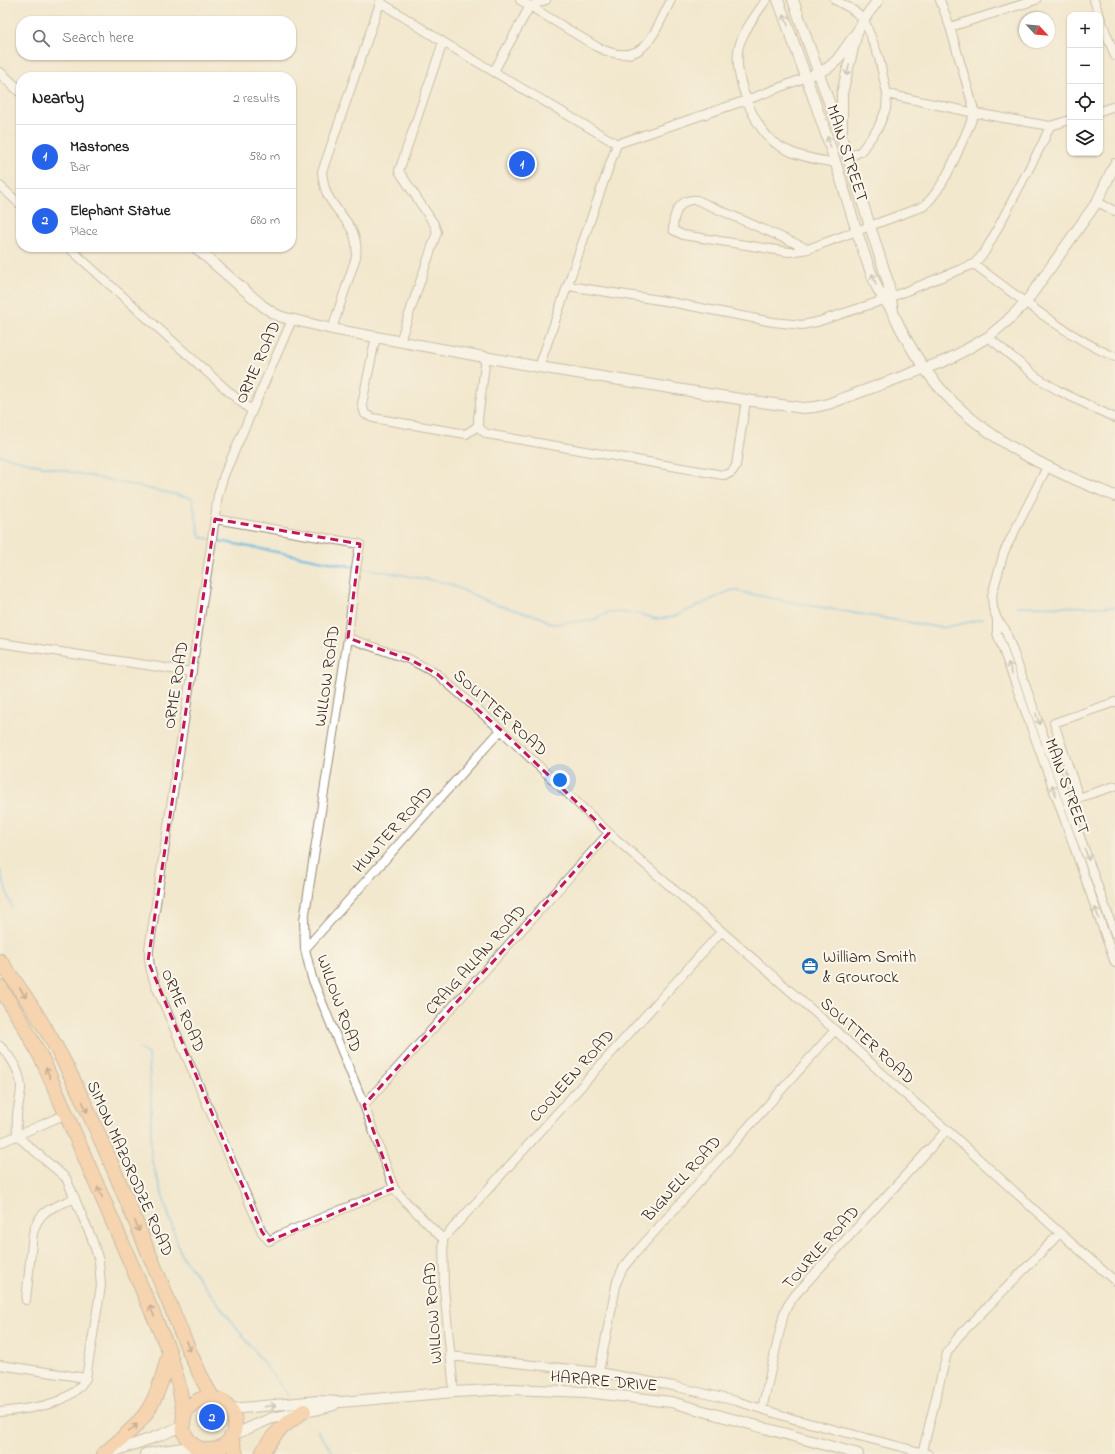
<!DOCTYPE html>
<html lang="en">
<head>
<meta charset="utf-8">
<style>
	:root { --surface:#fff; --page:#f6f6f6; --text:#222; --muted:#767676; --line:#e0e0e0; --accent:#2563eb }
	body { margin:0; font-family:"Indie Flower",sans-serif; background:var(--page); color:var(--text) }
	.controls { position:absolute; right:12px; top:12px; display:grid; overflow:hidden; border-radius:8px; box-shadow:0 1px 3px #0004 }
	.controls button { width:36px; height:36px; display:grid; place-items:center; padding:0; border:0; border-bottom:1px solid var(--line); background:var(--surface); color:var(--text); font:20px sans-serif }
	.compass { position:absolute; left:1019px; top:12px; width:36px; height:36px; border-radius:50%; background:var(--surface); box-shadow:0 1px 3px #0004; rotate:116deg }
	.you { position:absolute; left:560px; top:780px; width:14px; height:14px; margin:-10px; border:3px solid #fff; border-radius:50%; background:#1a73e8; box-shadow:0 0 0 6px #1a73e833 }
	.badge { display:grid; place-items:center; width:26px; height:26px; border-radius:50%; background:var(--accent); color:#fff; font-size:13px; font-weight:700 }
	.pin { position:absolute; translate:-50% -50%; border:2px solid #fff; box-shadow:0 1px 4px #0006 }
	.list { margin:0; padding:0; list-style:none }
	h2 { display:flex; justify-content:space-between; align-items:center; height:52px; margin:0; padding:0 16px; font-size:17px }
	h2 small { font-size:13px; font-weight:400; color:var(--muted) }
	.list li { display:grid; grid-template-columns:26px 1fr auto; gap:12px; align-items:center; box-sizing:border-box; height:64px; padding:0 16px; border-top:1px solid var(--line) }
	.list b { display:block; font-size:15px; white-space:nowrap }
	.list p { margin:0; font-size:13px; white-space:nowrap; color:var(--muted) }
	.list em { font-size:13px; font-style:normal; color:var(--muted) }
	.icon { flex:none; width:22px; height:22px; fill:none; stroke:currentColor; stroke-width:2; stroke-linecap:round; stroke-linejoin:round }
	.map { position:relative; flex:none; width:1115px; height:1454px; overflow:hidden }
	.search { position:absolute; background:var(--surface); box-shadow:0 1px 3px #0004; left:16px; top:16px; width:280px; height:44px; display:flex; align-items:center; gap:10px; box-sizing:border-box; padding:0 14px; border-radius:16px; color:var(--muted); font-size:15px }
	.panel { position:absolute; background:var(--surface); box-shadow:0 1px 3px #0004; left:16px; top:72px; width:280px; height:180px; border-radius:16px }
	.map>svg:first-child { display:block }
</style>
</head>
<body>
<div class="map">
<svg width="1115" height="1454" viewBox="0 0 1115 1454">
	<rect width="100%" height="100%" fill="#fbf7ec"/>
	<filter id="ink" filterUnits="userSpaceOnUse"><feTurbulence type="fractalNoise" baseFrequency=".025" numOctaves="2"/><feDisplacementMap in="SourceGraphic" scale="8" xChannelSelector="R" yChannelSelector="G"/><feConvolveMatrix kernelMatrix="1 2 1 2 8 2 1 2 1" color-interpolation-filters="sRGB"/></filter>
	<filter id="wash" filterUnits="userSpaceOnUse"><feTurbulence type="fractalNoise" baseFrequency=".012" numOctaves="4" result="noise"/><feDisplacementMap in="SourceGraphic" scale="16" xChannelSelector="R" yChannelSelector="G"/><feGaussianBlur stdDeviation="0.9" result="paint"/><feColorMatrix in="noise" values="0 0 0 0 0 0 0 0 0 0 0 0 0 0 0 0 0 1.4 0 .05"/><feComposite in="paint" operator="in"/></filter>
	<g filter="url(#wash)">
		<rect width="100%" height="100%" fill="#f2e8ce"/>
		<g fill="none" stroke-linecap="round" stroke-linejoin="round">
			<path stroke="#65b7e1" stroke-width="2" d="M0,455L29,463L192,498L200,537L210,539
				M214,540L355,567
				M359,567L447,583L491,603L540,617L552,624L593,620L609,612L635,613L657,619L673,617L732,590L790,602L942,628L983,619
				M1016,606L1115,607
				M0,870L12,908
				M138,1048L148,1054L151,1096V1158L181,1255L288,1395
				M317,1430L334,1454"/>
		</g>
	</g>
	<g filter="url(#ink)">
		<g fill="none" stroke-linecap="round" stroke-linejoin="round">
			<g stroke="#968976" stroke-width="10">
				<path id="minor" d="M520,0L597,47C644,70 653,35 671,0
					M766,0C757,13 740,35 738,51C735,77 751,119 769,138C774,143 782,148 789,151C803,158 820,160 836,163
					M835,0L850,8L864,19L879,58L887,94L886,109L878,128L861,151L848,158
					M1094,0L1099,15
					M380,2L443,42L617,144
					M1100,17L1115,56
					M950,27L1036,0
					M494,71L530,6L546,0
					M887,94L975,113L1050,126L1070,120
					M1100,111L1115,106
					M0,186L21,205
					M1097,202L1115,211
					M68,247L237,399L251,410
					M808,249L697,200C679,198 673,214 673,230L683,235L789,252L808,249L924,206C948,184 961,142 975,113L950,27L940,0
					M974,264C1017,296 1066,336 1115,357
					M568,286L665,301L773,322L802,325L817,322L884,300L974,264L984,253L993,237L1043,142L1050,126
					M292,320L224,475L218,495L211,546L149,949C148,963 151,973 156,986L262,1232L269,1241L280,1235L394,1188
					M332,329L356,257C360,226 339,218 327,194C324,187 323,180 322,172L381,0
					M376,336L362,404L365,414L373,418L466,434L475,428L478,425
					M988,337L1038,378L1059,391L1115,418
					M400,341L437,232L434,224L399,171L443,42
					M486,357L478,419C478,427 480,430 487,434L723,475C731,474 733,472 736,465L746,400
					M539,367L617,144L747,100L807,77
					M1047,467L1004,552L992,595L993,608L997,619L1005,629L1115,934
					M215,519L360,544L355,575L348,638L304,920L305,949L312,978L364,1105L394,1188L406,1202L443,1239L444,1288L454,1392
					M997,619V633L1059,804L1115,963
					M348,638L411,660L437,674L501,730L609,833L835,1030L900,1090L947,1130L1060,1233L958,1337L947,1353L922,1454
					M1,643L192,672
					M1079,798L1054,723L1115,702
					M1075,799L1115,786
					M305,949L501,730
					M0,1046C10,1056 20,1071 21,1087C21,1094 19,1101 18,1108C16,1117 17,1127 17,1136L66,1178L92,1239L99,1261L101,1286L86,1378C69,1407 30,1408 0,1412
					M364,1105L609,833
					M0,1143L66,1114
					M1060,1233L1115,1281
					M443,1239L721,932
					M26,1300L33,1233C40,1208 53,1208 75,1198
					M450,1356L599,1372L673,1386L736,1401L794,1419L928,1454
					M0,1365L86,1378
					M599,1372L617,1281L623,1268L632,1257L835,1030
					M762,1409L784,1313L788,1305L795,1295L947,1130"/>
			</g>
			<g stroke="#968976" stroke-width="12">
				<path id="tertiary" d="M778,0C798,54 817,107 835,161C849,203 859,245 876,285C880,296 889,304 894,315C909,347 928,378 954,403C999,447 1057,473 1115,496
					M793,0L842,139L888,282L893,311
					M0,73L21,92
					M814,74L828,68L837,60L857,32L864,19L878,0
					M842,130V93L857,32
					M195,247L263,306L273,313L282,317L332,329L539,367L746,400L803,408L815,407L828,404L942,362L955,356L988,337L1007,321L1026,302L1097,202L1115,164
					M231,1409L318,1401L341,1402L454,1392L510,1389L586,1392L671,1402L858,1454
					M233,1435L272,1418L319,1409L334,1405
					M109,1453L161,1435L183,1426
					M145,1454L195,1446"/>
			</g>
			<g stroke="#968976" stroke-width="16">
				<path id="trunk" d="M0,961C23,992 44,1024 62,1058C97,1125 125,1197 155,1268C173,1311 189,1356 212,1397
					M0,987L24,1026L43,1061L169,1351L179,1386L184,1415
					M183 1424a26 26 0 1 1 52 0a26 26 0 1 1-52 0Z
					M231,1437L236,1454
					M104,1454C115,1444 128,1434 138,1423C156,1404 163,1377 169,1353
					M262,1454C272,1433 286,1424 304,1411"/>
			</g>
			<use href="#minor" stroke="#fff" stroke-width="8"/>
			<use href="#tertiary" stroke="#fff" stroke-width="10"/>
			<use href="#trunk" stroke="#f9bc8a" stroke-width="14"/>
		</g>
		<defs><path id="oneway-shaft" d="M-6 0H5M1.5-3L5.5 0L1.5 3" fill="none" stroke-width="1.6" stroke-linecap="round" stroke-linejoin="round"/></defs>
		<g stroke="#a79f9a">
			<use href="#oneway-shaft" transform="translate(786 20) rotate(-110)"/>
			<use href="#oneway-shaft" transform="translate(848 70) rotate(104)"/>
			<use href="#oneway-shaft" transform="translate(829 142) rotate(-108)"/>
			<use href="#oneway-shaft" transform="translate(874 279) rotate(-110)"/>
			<use href="#oneway-shaft" transform="translate(1010 668) rotate(-110)"/>
			<use href="#oneway-shaft" transform="translate(1038 719) rotate(70)"/>
			<use href="#oneway-shaft" transform="translate(1054 790) rotate(-110)"/>
			<use href="#oneway-shaft" transform="translate(1087 855) rotate(70)"/>
			<use href="#oneway-shaft" transform="translate(1097 913) rotate(-109)"/>
			<use href="#oneway-shaft" transform="translate(270 1406) rotate(-6)"/>
		</g>
		<g stroke="#906c4f">
			<use href="#oneway-shaft" transform="translate(23 993) rotate(57)"/>
			<use href="#oneway-shaft" transform="translate(48 1073) rotate(-114)"/>
			<use href="#oneway-shaft" transform="translate(85 1107) rotate(66)"/>
			<use href="#oneway-shaft" transform="translate(100 1192) rotate(-113)"/>
			<use href="#oneway-shaft" transform="translate(137 1226) rotate(67)"/>
			<use href="#oneway-shaft" transform="translate(152 1311) rotate(-113)"/>
			<use href="#oneway-shaft" transform="translate(188 1346) rotate(67)"/>
			<use href="#oneway-shaft" transform="translate(133 1428) rotate(-42)"/>
		</g>
	</g>
	<path d="M0 0H1115V1454H0ZM215,519L360,544L348,638L411,660L437,674L501,730L609,833L364,1105L394,1188L269,1241L262,1232L148,961Z" fill="#f2e8ce" fill-opacity=".55" fill-rule="evenodd"/>
	<path fill="none" stroke="#c2185b" stroke-width="3" stroke-dasharray="8 5" stroke-linejoin="round" d="M215,519L360,544L348,638L411,660L437,674L501,730L609,833L364,1105L394,1188L269,1241L262,1232L148,961Z"/>
	<defs>
		<g id="office-disc" transform="scale(0.9)"><circle r="9.5" fill="#1f6fb2" stroke="#fbf7ec"/><path d="M-6-3h4V-5.5h4V-3h4V5H-6ZM-1-4.5V-3h2v-1.5ZM-6 0V1H6V0Z" fill="#fff"/></g>
	</defs>
	<g fill-rule="evenodd">
		<use href="#office-disc" x="810" y="966"/>
	</g>
	<g text-anchor="middle" stroke-width="4" stroke-linejoin="round" paint-order="stroke">
		<g font-size="17" fill="#3b2a1e" stroke="#fbf7ec">
			<text transform="translate(848 153) rotate(72)" y="6">MAIN STREET</text>
			<text transform="translate(257 362) rotate(-66)" y="6">ORME ROAD</text>
			<text transform="translate(326 676) rotate(-82)" y="6">WILLOW ROAD</text>
			<text transform="translate(175 685) rotate(-81)" y="6">ORME ROAD</text>
			<text transform="translate(501 712) rotate(42)" y="6">SOUTTER ROAD</text>
			<text transform="translate(1068 786) rotate(70)" y="6">MAIN STREET</text>
			<text transform="translate(392 829) rotate(-48)" y="6">HUNTER ROAD</text>
			<text transform="translate(475 959) rotate(-48)" y="6">CRAIG ALLAN ROAD</text>
			<text transform="translate(340 1003) rotate(70)" y="6">WILLOW ROAD</text>
			<text transform="translate(184 1010) rotate(67)" y="6">ORME ROAD</text>
			<text transform="translate(868 1040) rotate(42)" y="6">SOUTTER ROAD</text>
			<text transform="translate(571 1075) rotate(-48)" y="6">COOLEEN ROAD</text>
			<text transform="translate(131 1168) rotate(66)" y="6">SIMON MAZORODZE ROAD</text>
			<text transform="translate(681 1178) rotate(-48)" y="6">BIGNELL ROAD</text>
			<text transform="translate(820 1247) rotate(-48)" y="6">TOURLE ROAD</text>
			<text transform="translate(432 1313) rotate(-94)" y="6">WILLOW ROAD</text>
			<text transform="translate(604 1380) rotate(5)" y="6">HARARE DRIVE</text>
		</g>
		<g font-size="17" fill="#3b2a1e" stroke="#fbf7ec" text-anchor="start">
			<text x="823" y="962">William Smith<tspan x="823" dy="20">&amp; Grourock</tspan></text>
		</g>
	</g>
</svg>
<div class="controls">
<button>+</button>
<button>−</button>
<button><svg class="icon" aria-label="locate" viewBox="0 0 24 24"><circle cx="12" cy="12" r="6"/><path d="M12 2v4M12 18v4M2 12h4M18 12h4"/></svg></button>
<button><svg class="icon" aria-label="layers" viewBox="0 0 24 24"><path d="M12 4l9 5-9 5-9-5zM3 14l9 5 9-5"/></svg></button>
</div>
<svg class="compass" viewBox="-18 -18 36 36"><path d="M0-13l5 13h-10z" fill="#e53935"/><path d="M0 13l5-13h-10z" fill="#767676"/></svg>
<div class="you"></div>
<div class="pin badge" style="left:522px;top:164px">1</div>
<div class="pin badge" style="left:212px;top:1417px">2</div>
<div class="search"><svg class="icon" aria-label="search" viewBox="0 0 24 24"><circle cx="10" cy="10" r="6"/><path d="M15 15l6 6"/></svg>Search here</div>
<section class="panel">
<h2>Nearby<small>2 results</small></h2>
<ul class="list">
<li><span class="badge">1</span><div><b>Mastones</b><p>Bar</p></div><em>580 m</em></li>
<li><span class="badge">2</span><div><b>Elephant Statue</b><p>Place</p></div><em>680 m</em></li>
</ul>
</section>
</div>
</body>
</html>
